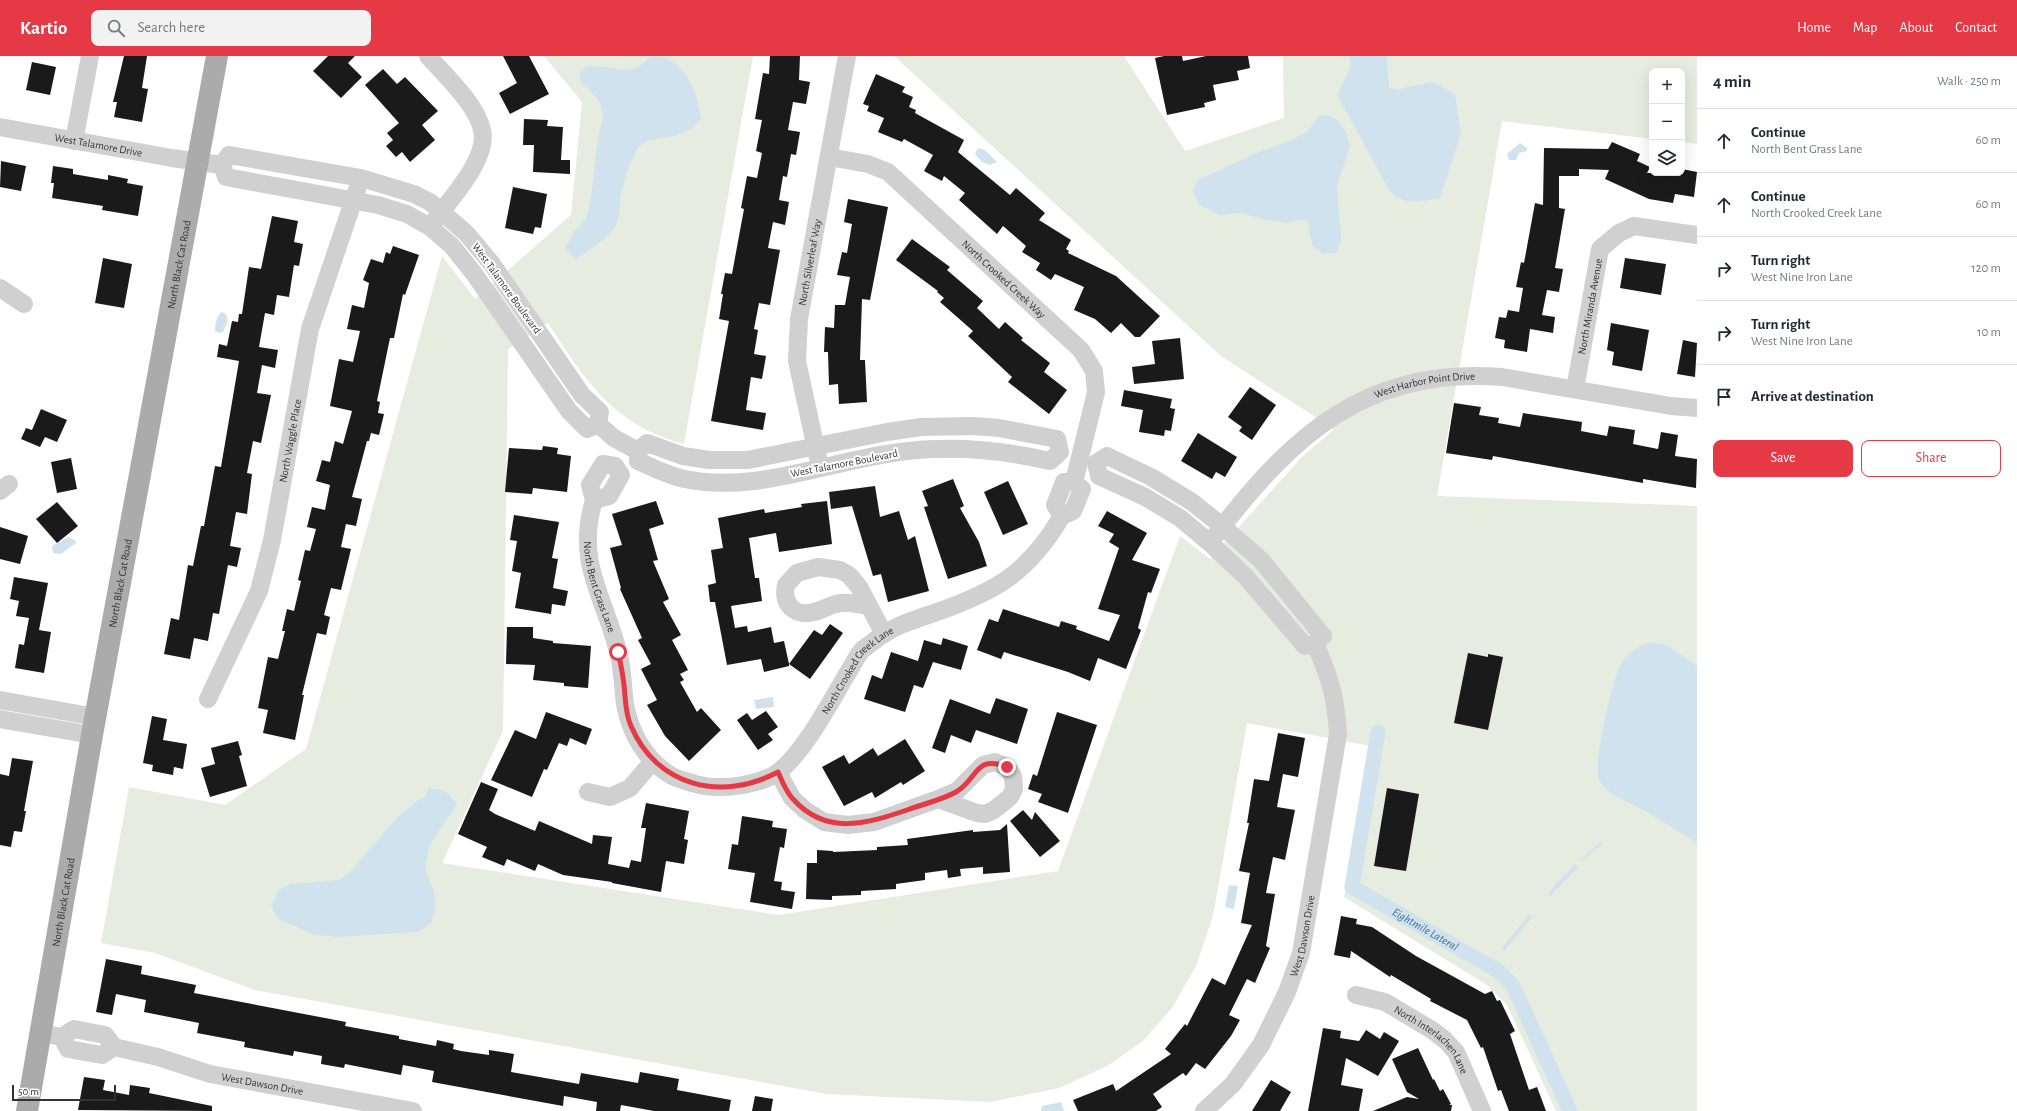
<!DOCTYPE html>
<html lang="en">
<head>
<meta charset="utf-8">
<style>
	:root { --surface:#fff; --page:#f2f2f3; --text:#1f2937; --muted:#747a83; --line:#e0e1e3; --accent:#e63946 }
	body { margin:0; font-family:"Alegreya Sans",sans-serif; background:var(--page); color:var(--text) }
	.controls { position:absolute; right:12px; top:12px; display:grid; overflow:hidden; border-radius:8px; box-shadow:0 4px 16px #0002 }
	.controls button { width:36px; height:36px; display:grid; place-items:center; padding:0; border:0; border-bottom:1px solid var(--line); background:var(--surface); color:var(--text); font:20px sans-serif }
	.scale { position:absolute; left:12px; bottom:10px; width:104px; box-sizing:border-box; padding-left:4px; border:2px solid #333; border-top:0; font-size:11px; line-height:14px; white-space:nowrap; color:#333; -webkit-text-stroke:3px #fff; paint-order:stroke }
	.stop { position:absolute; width:12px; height:12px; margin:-9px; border:3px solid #e63946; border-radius:50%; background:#fff }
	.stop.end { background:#e63946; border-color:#fff; box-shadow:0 1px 4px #0008 }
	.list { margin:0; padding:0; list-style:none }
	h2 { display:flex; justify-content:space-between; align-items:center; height:52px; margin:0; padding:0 16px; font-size:17px }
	h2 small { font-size:13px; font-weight:400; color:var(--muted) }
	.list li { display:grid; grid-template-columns:26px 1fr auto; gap:12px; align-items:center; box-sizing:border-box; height:64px; padding:0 16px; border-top:1px solid var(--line) }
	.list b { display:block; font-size:15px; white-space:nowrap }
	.list p { margin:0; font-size:13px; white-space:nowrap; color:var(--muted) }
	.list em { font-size:13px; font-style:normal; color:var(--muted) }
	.actions { display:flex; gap:8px; padding:12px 16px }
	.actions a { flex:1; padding:9px 0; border:1px solid var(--accent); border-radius:8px; text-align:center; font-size:14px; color:var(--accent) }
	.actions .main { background:var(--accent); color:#fff }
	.icon { flex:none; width:22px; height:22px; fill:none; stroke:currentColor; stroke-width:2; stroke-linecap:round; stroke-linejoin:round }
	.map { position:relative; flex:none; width:1697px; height:1055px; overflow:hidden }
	header { display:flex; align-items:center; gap:24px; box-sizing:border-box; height:56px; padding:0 20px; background:var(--accent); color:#fff }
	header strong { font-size:19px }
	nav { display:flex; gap:22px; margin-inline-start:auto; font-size:14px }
	.search { width:280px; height:36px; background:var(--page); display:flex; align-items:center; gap:10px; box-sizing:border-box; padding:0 14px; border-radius:8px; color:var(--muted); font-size:15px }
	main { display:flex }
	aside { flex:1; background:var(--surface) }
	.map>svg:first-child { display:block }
</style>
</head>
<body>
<header>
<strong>Kartio</strong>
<div class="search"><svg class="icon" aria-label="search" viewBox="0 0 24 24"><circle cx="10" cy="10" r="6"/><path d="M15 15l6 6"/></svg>Search here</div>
<nav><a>Home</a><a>Map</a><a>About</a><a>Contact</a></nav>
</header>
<main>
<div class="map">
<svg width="1697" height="1055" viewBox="0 0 1697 1055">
	<rect width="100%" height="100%" fill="#fff"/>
	<path fill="#e6ecdf" d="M544,0H753L684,388C612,368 586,325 548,267L508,293L503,675L442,807L779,859L1058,815L1180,480L1210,503L1302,401L1334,373L1221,300L894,0H1124L1185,95L1284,62L1283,0H1697V88L1682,86V15H1652V83L1502,65L1437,440L1697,450V1055H1556L1507,949L1487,929L1344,841L1371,690L1247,667L1213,860L1196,910L1172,952L1143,985L1107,1010L1059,1032L990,1046L827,1038L255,934L155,897L101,887L129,731L225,749L306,693L442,200L475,243L571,159L582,46Z"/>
	<path fill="#cfe2ee" d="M653,0C684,0 698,36 701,63L691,73L675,80L649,84L638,91L629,110L620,141V154L616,170L607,180L587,196L575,203L565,192L574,176L586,163L591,143L597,88L603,61L600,47L590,34L580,25L581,14C600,3 618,20 637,11C643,8 648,4 653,0Z
		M1349,0H1387L1389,32L1399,33L1433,26L1455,38L1461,78L1440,142C1426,145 1406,149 1394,139C1390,136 1387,130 1385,126L1337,39L1351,11Z
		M1328,59L1337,64L1346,76L1350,91L1337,129L1341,184L1336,197H1322L1313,191L1307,165L1296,164L1287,167L1263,163L1242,157L1220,159L1199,149L1193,135L1198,124L1259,96L1294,83L1307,76L1319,60Z
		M1520,87L1527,92V95L1519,97L1516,104H1509L1507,98Z
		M978,92L985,94L997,106L990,109L982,106L975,98Z
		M222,256L225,257L228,264L223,276L220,277L215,275C215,269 217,258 222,256Z
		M68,481L75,484L76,487L61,498L53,497L52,490Z
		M1650,586L1666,589L1697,610V787C1680,776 1663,765 1645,755C1631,747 1606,739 1599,723C1592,708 1613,624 1621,608C1626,598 1640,590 1650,586Z
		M773,641L774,651L756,653L754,644Z
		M428,732C442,732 449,737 457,748L429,790L425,813L433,833L436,850L431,867L418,876L338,881L315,879L278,863L271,850L279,834L291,828L339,824L351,815L395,764L417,745L425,741Z
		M1601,786L1602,788L1580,806L1581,803Z
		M1575,808L1578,812L1554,836L1549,840C1549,830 1569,818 1575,808Z
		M1229,829L1238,830L1234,853L1225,851Z
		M1529,859L1533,860L1504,895L1502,892Z
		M1061,1046L1064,1055H1041L1042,1050Z"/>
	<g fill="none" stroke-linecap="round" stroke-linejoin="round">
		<path stroke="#cfe2ee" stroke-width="15" id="s1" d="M1378,676L1352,831L1500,916L1513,930L1570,1055"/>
	</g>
	<path fill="#1a1a1a" d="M124,0H147L142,32L148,33L142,66L114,61L117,46H113Z
		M328,0H355L348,7L362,21L341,42L313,15Z
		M503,0H529L549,38L510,58L499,37L517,27Z
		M770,0H800L799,24L810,26L806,48L793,46L788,74L800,76L796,99L791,98L787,121L783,120L779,144L789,146L785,169L773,166L768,192L780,194L770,249L759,247L754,273L758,274L754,298L766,300L762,323L751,321L746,354L766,357L763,374L711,365L729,265L719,263L723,238H721L725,217L732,218L744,153L741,152L747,120L757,122L762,97L756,95L762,64L755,63L763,17L769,18Z
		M1164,0H1182L1183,5L1206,0H1248L1250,12L1237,15L1239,24L1213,29L1216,44L1204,47L1205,51L1167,59L1155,2Z
		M32,6L56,11L50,39L26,34Z
		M383,13L397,28L405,21L438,55L422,69L435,84L410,106L402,96L396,101L386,90L393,84L387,77L399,67L365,29Z
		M876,18L905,31L902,36L913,41L909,51L916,54L915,57L964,84L958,96L1010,139L1016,132L1045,157L1039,164L1071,184L1066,193L1069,195L1068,197L1116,220L1160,260L1140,281H1135L1121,267L1111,277L1095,263L1074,254L1084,231L1055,218L1051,224L1036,214L1040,207L1022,196L1026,190L1003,170L997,178L959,144L965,137L944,120L942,125L924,115L933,99L904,83L902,86L878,76L884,62L867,55L869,50L863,48Z
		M524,63L548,64L547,70L563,71L561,104H570V118L533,116L534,89H523Z
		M1612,86L1640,98L1637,105L1650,111L1647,117H1682V113L1697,116L1694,141L1675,138L1673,147L1649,143L1605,123L1609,114L1579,113V120H1559V152L1565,153L1555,212L1563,213L1559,236L1547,234L1542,259L1555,261L1553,277L1530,273L1527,296L1504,292L1505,284L1495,282L1499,261L1506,262L1508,254L1519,256L1523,232L1516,231L1521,206L1524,207L1535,147L1543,149L1544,92L1608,93Z
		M1,105L26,110L21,135L0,131Z
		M53,110L73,113V118L108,124V119L128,123L127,127L143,130L138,160L102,154L103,150L52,142L54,127H51Z
		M513,131L547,138L541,172L535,171L533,178L505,172Z
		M848,143L888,151L870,244L862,243L860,304H865L867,346L839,348L838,328L829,329L828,296H824L825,271L834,272L835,249H845L850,221L837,219L842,196L847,197L852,168L844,166Z
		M272,160L298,165L294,186L303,188L299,210L294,209L289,241L277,239L274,259L265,257L259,291L278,294L275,312L262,309L257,337L271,339L261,387L253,385L247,417L252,418L247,458L236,456L230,490L241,492L237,511L228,509L219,558L213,557L208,585L194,582L190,603L164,598L171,562L179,564L188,509L193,510L201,470H204L215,410L221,411L239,305L217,301L219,288L227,290L232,265L238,266L239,258H242L249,211L261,213Z
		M912,183L950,211L947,214L983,245L977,252L999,273L1005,266L1023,282L1021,284L1050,307L1044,316L1067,334L1049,358L1008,326L1012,321L968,280L973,275L940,246L944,242L937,236L938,235L896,204Z
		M393,190L419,199L405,239L403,238L394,282H390L377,345L380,346L378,357L384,358L379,379L371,377L369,385H367L352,441L362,443L356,470L346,468L341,491L351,493L341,534L331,532L324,559L330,561L326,579L317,577L302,639H304L295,684L263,677L268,654L258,652L268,601L278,603L285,575H282L287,553L294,555L301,525L298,524L305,494L310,495L316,473L307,471L312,451L325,454L330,429L316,425L322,404L330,406L335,385L343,388L352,355L330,350L339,303L353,306L360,275L347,273L352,249L364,252L369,227L363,224L371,203L383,207L386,196L390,198Z
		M103,202L132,208L124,252L95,247Z
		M1625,202L1666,208L1661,239L1620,232Z
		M1611,267L1649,274L1642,315L1612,309L1614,296L1607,294Z
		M1180,282L1184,323L1134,328L1132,311L1155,308L1152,285Z
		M1683,284L1697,287L1695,321L1677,318Z
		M1250,331L1276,349L1252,384L1239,375L1242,371L1228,361Z
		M1124,334L1172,343L1170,352L1175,353L1171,375L1165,374L1164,380L1139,376L1143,354L1121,350Z
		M1454,347L1481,351L1479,359L1499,362L1498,367L1520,371L1523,357L1582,366L1581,375L1607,380L1609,370L1635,374L1633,388L1658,393L1661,376L1678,379L1675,400L1697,403L1696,432L1643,423V427L1493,400L1492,404L1446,397Z
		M41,353L67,364L57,386L45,381L40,391L21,383L26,372L32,374Z
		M1198,377L1237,401L1225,421L1216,416L1212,423L1181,405Z
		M543,390L558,392L557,398L571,400L567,436L533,432L532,438L505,436L509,392L542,394Z
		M71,402L77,433L57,437L51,406Z
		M953,423L964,450L960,452L979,486L987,510L948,523L924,451L928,450L922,435Z
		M1008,425L1028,468L1003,479L984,436Z
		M875,430L880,461L899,455L908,484L915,480L929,535L888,546L881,518L873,520L852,450L831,453L829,436Z
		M656,445L664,468L649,473L658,504L653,505L669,543L663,546L681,579L672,584L688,614L680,618L684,624L680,626L697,656L701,652L721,674L689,705L665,680L647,649L657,644L641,613L651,608L638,584L642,582L620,533L621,532L610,492L622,489L612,458Z
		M827,445L832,488L779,496L776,477L749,482L755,522H759L762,545L731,550L735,572L747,570L748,576L771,571L774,587L784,585L789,608L814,574L822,579L830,568L843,577L810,623L789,608V610L764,616L761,603L727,609L715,546H710L708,529L716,527L711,494L723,492L718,462L764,453L765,457L802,451L801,448Z
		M57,446L78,470L57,487L36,463Z
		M1107,455L1147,477L1132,504L1160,513L1151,537L1148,536L1138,572L1141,574L1126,613L1098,602L1090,625L1068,616L1004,596L1001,603L977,594L989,563L998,566L1003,553L1059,571L1061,565L1077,570L1076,573L1109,585L1120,559L1098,553L1119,492L1109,486L1114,478L1098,470Z
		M514,459L559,466L552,502L558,503L553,532L568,535L565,550L552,548L551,558L515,552L521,517L512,515L517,485L510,484Z
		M0,471L28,480L20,508L0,503Z
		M14,521L48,527L39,574L51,576L44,617L15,612L19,588L24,589L29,562L16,560L19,545L10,543Z
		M507,571H533V582L553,585V587L591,590L588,632L564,630V627L533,624L535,609L506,608Z
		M943,582L968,590L961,614L933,606L923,632L914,629L905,656L864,643L872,619L882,623L891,596L918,605L924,584L941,589Z
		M1468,597L1488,601V598L1503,601L1488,674L1454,667Z
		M996,642L1028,653L1017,688L976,674L971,687L951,679L945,697L932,692L950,643L990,658Z
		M766,655L778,671L768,678L773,684L758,694L737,664L747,657L752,664Z
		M546,656L592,673L586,689L570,682L567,690L559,687L547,714L544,713L532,741L491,724L515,674L536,683Z
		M1057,656L1097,669L1068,757L1038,746L1042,738L1028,733L1033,718L1037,720Z
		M152,660L167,663L163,684L187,688L183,713L174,711L173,719L152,715L153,709L143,707Z
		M1278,677L1305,682L1298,721L1283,718L1277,751L1295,754L1285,804L1273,801L1266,837L1275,838L1266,890L1270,892L1255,927L1247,923L1229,959L1240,964L1231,980L1205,1013L1196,1007L1186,1020L1183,1017L1153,1038L1162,1051L1156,1055H1078L1073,1044L1113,1028L1116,1035L1171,998L1165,993L1185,968L1187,970L1212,922L1225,929L1252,869L1241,867L1250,817L1239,815L1249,767H1247L1254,723L1269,725Z
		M905,683L925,715L903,729L901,726L875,742L872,736L844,750L822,711L844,699L849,708L873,692L878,700Z
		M238,685L242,699L239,700L247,730L210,741L201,712L215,708L211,692Z
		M12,702L33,705L24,755H26L22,776L14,775L11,791L0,789V718L9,720Z
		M481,726L498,733L489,754L495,758L535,775L539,765L592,788L593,779L612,781L608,808L629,812L631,804L641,806L646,772H641L646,747L689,755L684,783L688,784L684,808L666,805L661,836L612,827V826L563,819L538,808L535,815L507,803L504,810L482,801L487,791L458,778Z
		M1387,732L1419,738L1406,815L1374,810Z
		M1023,754L1032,764L1035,756L1060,785L1040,801L1010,765Z
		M742,760L773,765L772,771L787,773L784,792L780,791L774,825L782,826L781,834L795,836L792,853L750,846L755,817L728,813L732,788L738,789Z
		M1007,768L1010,816L983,818V811L960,813L961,820L948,822L947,814L925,817V824L896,828V833L861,835V839L832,840V844L806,843L807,807H817V794L833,795V796L877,794V791L908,789L907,783L973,774V776L1000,774Z
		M1341,860L1357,863L1356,868L1372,871L1416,900L1485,938L1492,935L1497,945L1500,944L1515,975L1510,978L1529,1034L1537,1031L1546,1055H1509L1501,1034L1498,1035L1483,991L1481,992L1467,964L1430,945L1431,943L1391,919L1390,921L1351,895L1350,902L1334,899Z
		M106,903L142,910L141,918L196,929L194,937L346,966L345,970L399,980V983L436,990L437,984L454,988L453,993L461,995L489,999V994L514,998L511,1016L579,1028L581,1017L638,1027L640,1016L679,1023L677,1034L731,1044L729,1055H654L621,1049L620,1055H596L597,1046L564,1040L563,1050L432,1026L434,1015L403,1009L401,1019L345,1008L344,1012L321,1008L322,1000L294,995L293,1000L244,991L245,986L197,977L199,967L144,956L146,944L116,938L112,959L96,956Z
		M1323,972L1341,975L1340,982L1359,985L1366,974L1380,983L1384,976L1399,985L1378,1020L1346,1002L1341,1029L1363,1033L1359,1055H1308Z
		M1418,992L1433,1024L1434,1023L1440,1035L1443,1033L1451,1048L1449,1049H1452L1451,1055H1373L1407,1041L1419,1043L1407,1036L1392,1003Z
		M84,1021L105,1024L103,1034L129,1039L130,1029L150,1032L149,1037L212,1050V1055L78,1054Z
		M1271,1024L1291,1036L1280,1055H1252Z
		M755,1040L773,1043L771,1055H752Z"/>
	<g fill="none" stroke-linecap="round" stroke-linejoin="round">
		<g stroke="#d0d0d0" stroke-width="18">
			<path d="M428,0C445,19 477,49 482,74C489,102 451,142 435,164"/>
			<path id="s2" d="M0,71L172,102L222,109"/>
			<path d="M74,85L90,0"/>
			<path d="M229,99L361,122L414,138L430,146L466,177L492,208L582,339L600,356L598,368L587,373L569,355L475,219L452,190L430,171L407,158L378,149L226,121L222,109Z"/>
			<path id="s3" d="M829,101L868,108L888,116L1081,294L1094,315L1096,336L1074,426"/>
			<path d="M0,232L24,248"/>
			<path id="s4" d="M1575,333L1600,193L1619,177L1634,170L1697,179"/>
			<path d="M598,368L614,382L638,395"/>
			<path d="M974,370L999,372L1057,383L1060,396L1050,405C998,393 945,389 893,397C823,407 751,439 680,422C665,418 651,411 638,405V395L647,387L683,400L709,404H748L887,376L921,371Z"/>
			<path d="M1107,400L1151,421L1192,446L1222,470L1261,504L1323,580L1315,588L1305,590L1245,520L1210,487L1180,462L1145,441L1099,420L1096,407Z"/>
			<path id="s5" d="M818,402L797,305L799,263L847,0"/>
			<path d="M603,408L615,410L621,419L609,440L594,444L590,429Z"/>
			<path d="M1064,426H1074L1082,433L1073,455L1062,460L1055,449Z"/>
			<path d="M0,435L9,428"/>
			<path id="s6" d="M594,444C574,510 608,545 620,604C623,619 623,634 625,648C630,677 646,705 672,720C678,723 685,725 692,727C708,732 726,732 743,729C755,726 767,724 777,717C803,698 830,647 847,618C852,611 856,601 862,594C867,590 873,586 878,582C895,569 917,563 937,556C997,535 1028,517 1062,460"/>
			<path id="s7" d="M1215,480C1292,379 1367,310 1502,321L1671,350L1697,352"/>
			<path d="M868,550C860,549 849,546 841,547C831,548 823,554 814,556C794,561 782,548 786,529L797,517L818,511L840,514L849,519L859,531L884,578"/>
			<path id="s8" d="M208,643L259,535L272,484L310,273L357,134"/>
			<path d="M0,644L96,661"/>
			<path d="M0,663L92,679"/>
			<path d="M778,716L792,742L805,754L824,766L848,769L874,766L938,743L977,757L985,758L994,754L1010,741L1014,733L1013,720L1007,711L995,706L983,709L957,735L938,743"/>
			<path d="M588,736L610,741L630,732L653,705"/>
			<path id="s9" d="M1356,939L1385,946L1432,974L1445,984L1456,996L1482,1055"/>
			<path d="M41,977L62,981L74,973L105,979L114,991L102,999L68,993L62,981"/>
			<path id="s10" d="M114,991L158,1001L210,1018L413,1055"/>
			<path id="s11" d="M1204,1055L1233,1028L1261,989L1287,936L1301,897L1338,678C1336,642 1330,621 1315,588"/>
		</g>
		<path stroke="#ababab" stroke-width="22" id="s12" d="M27,1055L92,679L217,0"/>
	</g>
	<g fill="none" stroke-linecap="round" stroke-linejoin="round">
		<path stroke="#e63946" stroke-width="5" d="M618,596C620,605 622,613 623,622C626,638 624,655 631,670C657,731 722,746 778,716C782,725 786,736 793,743C826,780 866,768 907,754C923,748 942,744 956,736C978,723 975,698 1007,711"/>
	</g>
	<g text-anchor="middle" stroke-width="4" stroke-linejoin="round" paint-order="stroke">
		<g font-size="11" fill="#333" stroke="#fff">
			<text dy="4" stroke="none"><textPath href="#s2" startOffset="100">West Talamore Drive</textPath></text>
			<text dy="4" stroke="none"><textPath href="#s5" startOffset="199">North Silverleaf Way</textPath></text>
			<text dy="4" stroke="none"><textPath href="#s12" startOffset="860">North Black Cat Road</textPath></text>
			<text dy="4" stroke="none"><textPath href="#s3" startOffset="219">North Crooked Creek Way</textPath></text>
			<text transform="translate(507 232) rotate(54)" y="4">West Talamore Boulevard</text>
			<text dy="4" stroke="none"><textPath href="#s4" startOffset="84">North Miranda Avenue</textPath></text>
			<text dy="4" stroke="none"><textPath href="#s7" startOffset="267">West Harbor Point Drive</textPath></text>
			<text dy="4" stroke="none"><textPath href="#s8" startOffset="273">North Waggle Place</textPath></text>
			<text transform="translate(844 407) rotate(-11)" y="4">West Talamore Boulevard</text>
			<text dy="4" stroke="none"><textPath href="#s12" startOffset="536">North Black Cat Road</textPath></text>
			<text dy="4" stroke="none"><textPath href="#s6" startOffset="89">North Bent Grass Lane</textPath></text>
			<text dy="4" stroke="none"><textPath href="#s6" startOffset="539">North Crooked Creek Lane</textPath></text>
			<text dy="4" stroke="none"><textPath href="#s12" startOffset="212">North Black Cat Road</textPath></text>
			<text dy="4" stroke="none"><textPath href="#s11" startOffset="205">West Dawson Drive</textPath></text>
			<text dy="4" stroke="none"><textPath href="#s9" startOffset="91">North Interlachen Lane</textPath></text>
			<text dy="4" stroke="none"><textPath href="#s10" startOffset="153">West Dawson Drive</textPath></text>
		</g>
		<g font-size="12" font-style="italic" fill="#3f7597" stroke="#fff">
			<text dy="4" stroke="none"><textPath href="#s1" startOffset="242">Eightmile Lateral</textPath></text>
		</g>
	</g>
</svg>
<div class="controls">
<button>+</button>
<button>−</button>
<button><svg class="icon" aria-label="layers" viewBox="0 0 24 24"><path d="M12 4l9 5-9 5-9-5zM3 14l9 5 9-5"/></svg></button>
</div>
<div class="scale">50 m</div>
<div class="stop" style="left:618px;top:596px"></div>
<div class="stop end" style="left:1007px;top:711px"></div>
</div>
<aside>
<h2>4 min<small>Walk · 250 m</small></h2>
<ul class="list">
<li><svg class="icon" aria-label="ahead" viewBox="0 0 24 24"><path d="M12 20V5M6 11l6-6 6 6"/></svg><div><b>Continue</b><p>North Bent Grass Lane</p></div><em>60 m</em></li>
<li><svg class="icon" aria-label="ahead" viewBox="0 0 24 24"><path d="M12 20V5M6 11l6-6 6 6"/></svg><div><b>Continue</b><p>North Crooked Creek Lane</p></div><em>60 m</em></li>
<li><svg class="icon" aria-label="right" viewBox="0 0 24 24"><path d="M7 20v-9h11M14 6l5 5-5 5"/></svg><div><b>Turn right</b><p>West Nine Iron Lane</p></div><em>120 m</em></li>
<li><svg class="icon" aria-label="right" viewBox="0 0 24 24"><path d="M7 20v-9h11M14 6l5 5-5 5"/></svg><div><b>Turn right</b><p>West Nine Iron Lane</p></div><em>10 m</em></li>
<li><svg class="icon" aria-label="arrive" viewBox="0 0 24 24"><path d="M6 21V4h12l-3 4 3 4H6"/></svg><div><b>Arrive at destination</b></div></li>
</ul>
<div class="actions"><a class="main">Save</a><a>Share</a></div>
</aside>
</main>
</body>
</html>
